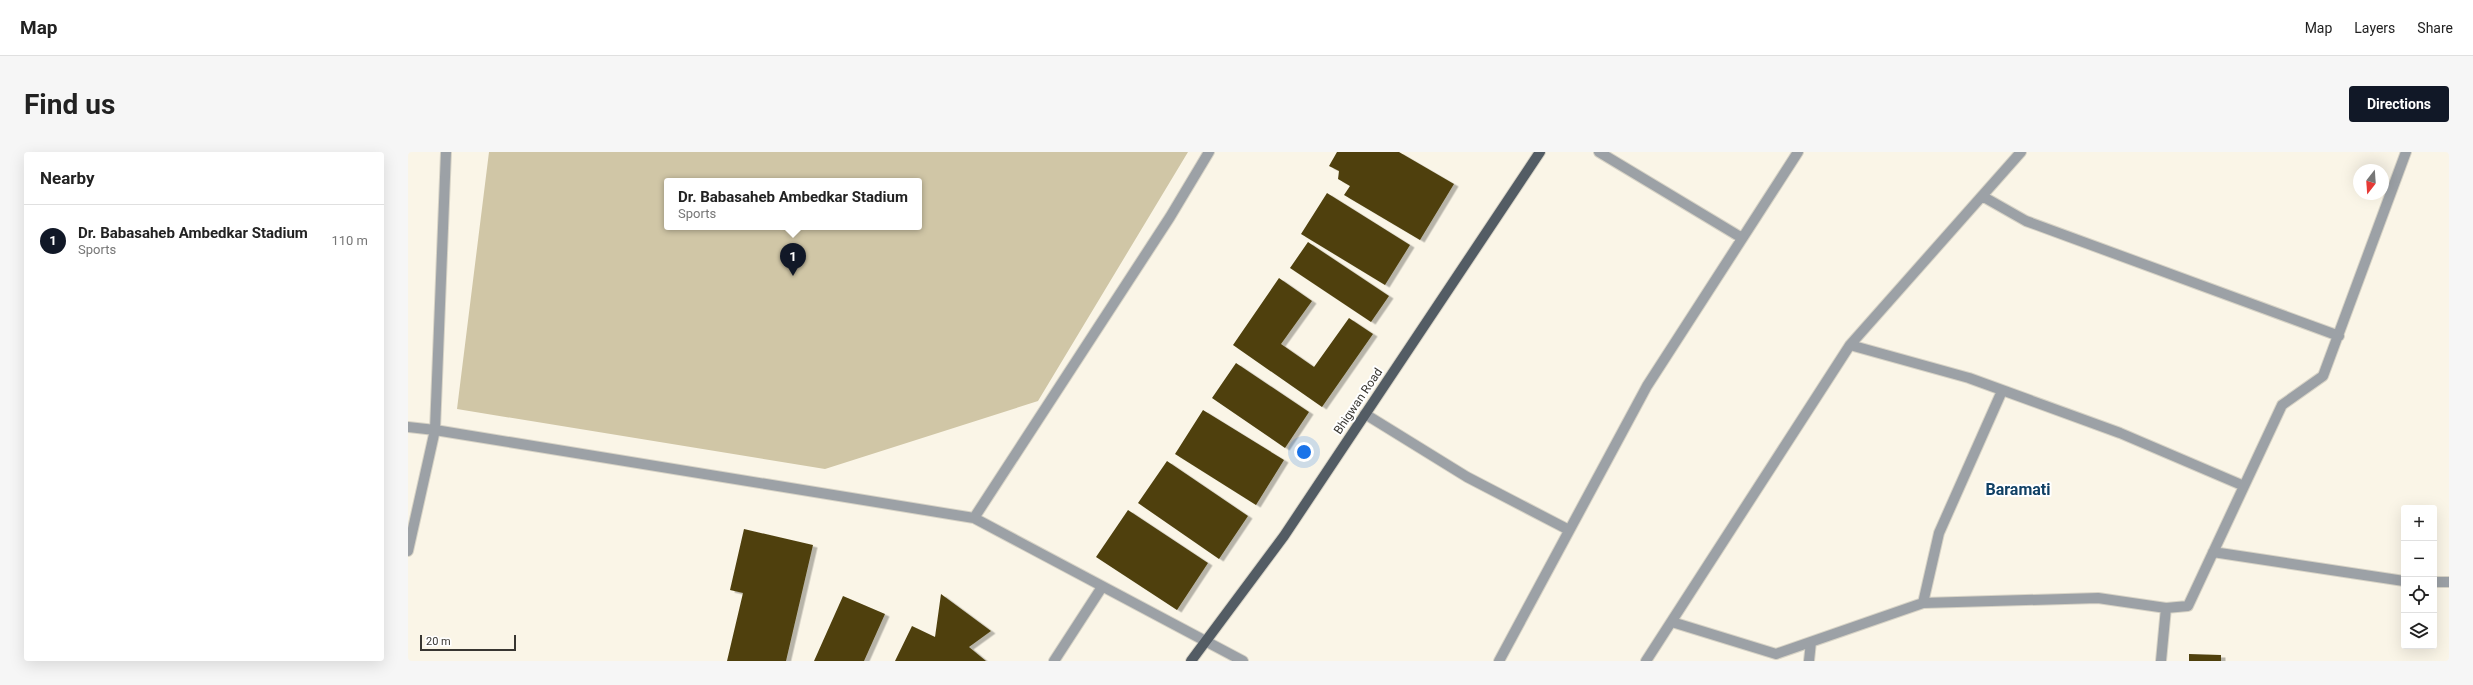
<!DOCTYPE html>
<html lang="en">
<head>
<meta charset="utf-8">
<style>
	:root { --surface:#fff; --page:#f6f6f6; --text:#222; --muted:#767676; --line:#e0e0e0; --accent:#111827 }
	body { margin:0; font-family:Roboto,sans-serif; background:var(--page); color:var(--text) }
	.controls { position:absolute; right:12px; bottom:12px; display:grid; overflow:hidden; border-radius:4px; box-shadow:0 4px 16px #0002 }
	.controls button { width:36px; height:36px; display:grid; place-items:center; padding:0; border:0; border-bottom:1px solid var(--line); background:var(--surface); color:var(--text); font:20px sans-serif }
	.compass { position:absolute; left:1945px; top:12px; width:36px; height:36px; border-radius:50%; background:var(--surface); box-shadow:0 4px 16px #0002; rotate:197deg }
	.scale { position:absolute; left:12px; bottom:10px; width:96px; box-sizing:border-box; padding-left:4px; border:2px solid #383631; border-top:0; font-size:11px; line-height:14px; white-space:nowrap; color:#383631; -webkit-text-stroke:3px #fff; paint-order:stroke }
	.you { position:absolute; left:896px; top:300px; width:14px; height:14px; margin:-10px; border:3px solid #fff; border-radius:50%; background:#1a73e8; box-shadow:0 0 0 6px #1a73e833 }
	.badge { display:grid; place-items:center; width:26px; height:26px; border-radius:50%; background:var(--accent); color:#fff; font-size:13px; font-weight:700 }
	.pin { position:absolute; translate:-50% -33px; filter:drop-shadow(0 1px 2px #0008) }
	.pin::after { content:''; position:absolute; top:21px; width:14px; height:12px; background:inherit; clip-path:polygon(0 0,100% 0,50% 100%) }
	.popup { position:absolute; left:256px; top:26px; width:258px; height:52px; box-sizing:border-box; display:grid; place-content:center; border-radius:4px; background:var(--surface); filter:drop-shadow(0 1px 3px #0005); font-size:13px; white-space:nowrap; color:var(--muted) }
	.popup b { font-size:15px; color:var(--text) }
	.popup::after { content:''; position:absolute; left:50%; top:100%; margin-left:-8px; border:8px solid transparent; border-top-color:var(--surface) }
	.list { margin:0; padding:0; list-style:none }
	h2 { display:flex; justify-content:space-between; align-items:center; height:52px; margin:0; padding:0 16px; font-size:17px }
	h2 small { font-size:13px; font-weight:400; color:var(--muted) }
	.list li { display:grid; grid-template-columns:26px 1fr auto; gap:12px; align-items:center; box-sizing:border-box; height:72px; padding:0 16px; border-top:1px solid var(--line) }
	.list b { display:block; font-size:15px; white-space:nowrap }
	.list p { margin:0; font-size:13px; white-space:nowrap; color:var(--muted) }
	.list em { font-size:13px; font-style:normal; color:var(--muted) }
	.icon { flex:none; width:22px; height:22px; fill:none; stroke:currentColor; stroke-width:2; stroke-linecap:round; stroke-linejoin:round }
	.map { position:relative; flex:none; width:2041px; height:509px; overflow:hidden; border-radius:4px }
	header { display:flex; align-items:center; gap:24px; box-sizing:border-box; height:56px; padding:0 20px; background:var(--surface); border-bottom:1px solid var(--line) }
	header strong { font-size:19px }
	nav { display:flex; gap:22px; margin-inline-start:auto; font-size:14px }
	.intro { display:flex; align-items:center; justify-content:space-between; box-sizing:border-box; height:96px; padding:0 24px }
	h1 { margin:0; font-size:28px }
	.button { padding:10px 18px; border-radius:4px; background:var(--accent); color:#fff; font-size:14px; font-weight:700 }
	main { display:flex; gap:24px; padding:0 24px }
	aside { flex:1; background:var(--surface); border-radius:4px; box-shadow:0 4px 16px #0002 }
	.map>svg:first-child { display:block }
</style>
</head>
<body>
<header>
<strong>Map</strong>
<nav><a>Map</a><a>Layers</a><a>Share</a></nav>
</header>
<div class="intro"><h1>Find us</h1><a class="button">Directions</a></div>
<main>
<aside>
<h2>Nearby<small></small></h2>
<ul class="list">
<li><span class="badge">1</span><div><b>Dr. Babasaheb Ambedkar Stadium</b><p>Sports</p></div><em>110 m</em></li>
</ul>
</aside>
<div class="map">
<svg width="2041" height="509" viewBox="0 0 2041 509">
	<defs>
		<filter id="shadow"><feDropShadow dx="4.5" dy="2.5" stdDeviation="0" flood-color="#0004"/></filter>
	</defs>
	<rect width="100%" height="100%" fill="#faf5e7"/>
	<path fill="#d0c6a6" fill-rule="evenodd" d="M81,0H780L630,249L417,317L49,257ZM259,29H511V75H259Z"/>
	<path fill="#4f4110" filter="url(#shadow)" d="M929,0H991L1046,32L1012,88L936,43L942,34L930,27L931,19L921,14Z
		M919,41L1002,93L977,133L893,82Z
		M900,90L981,144L963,170L882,116Z
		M871,126L904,149L873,192L906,215L941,166L965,182L914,255L825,193Z
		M828,211L901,260L877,296L804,246Z
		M795,258L876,308L848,353L767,302Z
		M759,309L840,364L811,407L730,351Z
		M720,358L800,411L769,458L688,405Z
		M336,377L405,393L378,509H319L335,441L322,438Z
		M533,442L583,479L561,495L578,509H487L504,474L527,485Z
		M435,444L477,462L456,509H406Z
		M1781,502L1813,503V509H1781Z"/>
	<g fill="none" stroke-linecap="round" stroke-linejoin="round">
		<g stroke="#d7d3c6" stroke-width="12">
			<path id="minor" d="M38,0L27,278L566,366L835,509
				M1191,0L1334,86
				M1574,44L1618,69L1931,184
				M1442,193L1561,226L1712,281L1836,334
				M957,262L1059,325L1161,378
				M0,275L27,278L0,399
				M566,366L762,65L801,0
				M1805,400L1996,429
				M2026,430H2041
				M1515,451L1531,381L1594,239
				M1264,470L1368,502L1515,451L1690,446L1758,456L1780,454L1874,253L1915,224L1998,0
				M646,509L694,435
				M1091,509L1239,234L1390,0
				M1238,509L1442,193L1613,0
				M1401,509L1403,490
				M1753,509L1758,456"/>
		</g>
		<g stroke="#d7d3c6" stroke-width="12">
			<path id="primary" d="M783,509L876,384L1132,0"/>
		</g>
		<use href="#minor" stroke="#9ca1a6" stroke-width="10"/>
		<use href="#primary" stroke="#535c64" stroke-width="10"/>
	</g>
	<g text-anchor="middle" stroke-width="4" stroke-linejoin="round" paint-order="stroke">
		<g font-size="12" fill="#383631" stroke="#fff">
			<text transform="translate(950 249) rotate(-56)" y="4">Bhigwan Road</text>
		</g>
		<g font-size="16" font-weight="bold" fill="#104064" stroke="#fff">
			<text x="1610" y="343">Baramati</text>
		</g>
	</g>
</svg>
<div class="controls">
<button>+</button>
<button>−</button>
<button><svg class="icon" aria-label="locate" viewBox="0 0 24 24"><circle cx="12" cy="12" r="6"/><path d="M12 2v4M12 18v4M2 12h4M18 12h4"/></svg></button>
<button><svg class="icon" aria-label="layers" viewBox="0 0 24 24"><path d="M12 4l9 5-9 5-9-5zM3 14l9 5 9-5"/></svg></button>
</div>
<svg class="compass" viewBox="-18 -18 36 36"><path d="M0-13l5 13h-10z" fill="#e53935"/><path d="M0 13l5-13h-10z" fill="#767676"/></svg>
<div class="scale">20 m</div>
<div class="you"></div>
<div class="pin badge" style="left:385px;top:124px">1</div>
<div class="popup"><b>Dr. Babasaheb Ambedkar Stadium</b>Sports</div>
</div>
</main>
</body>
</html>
